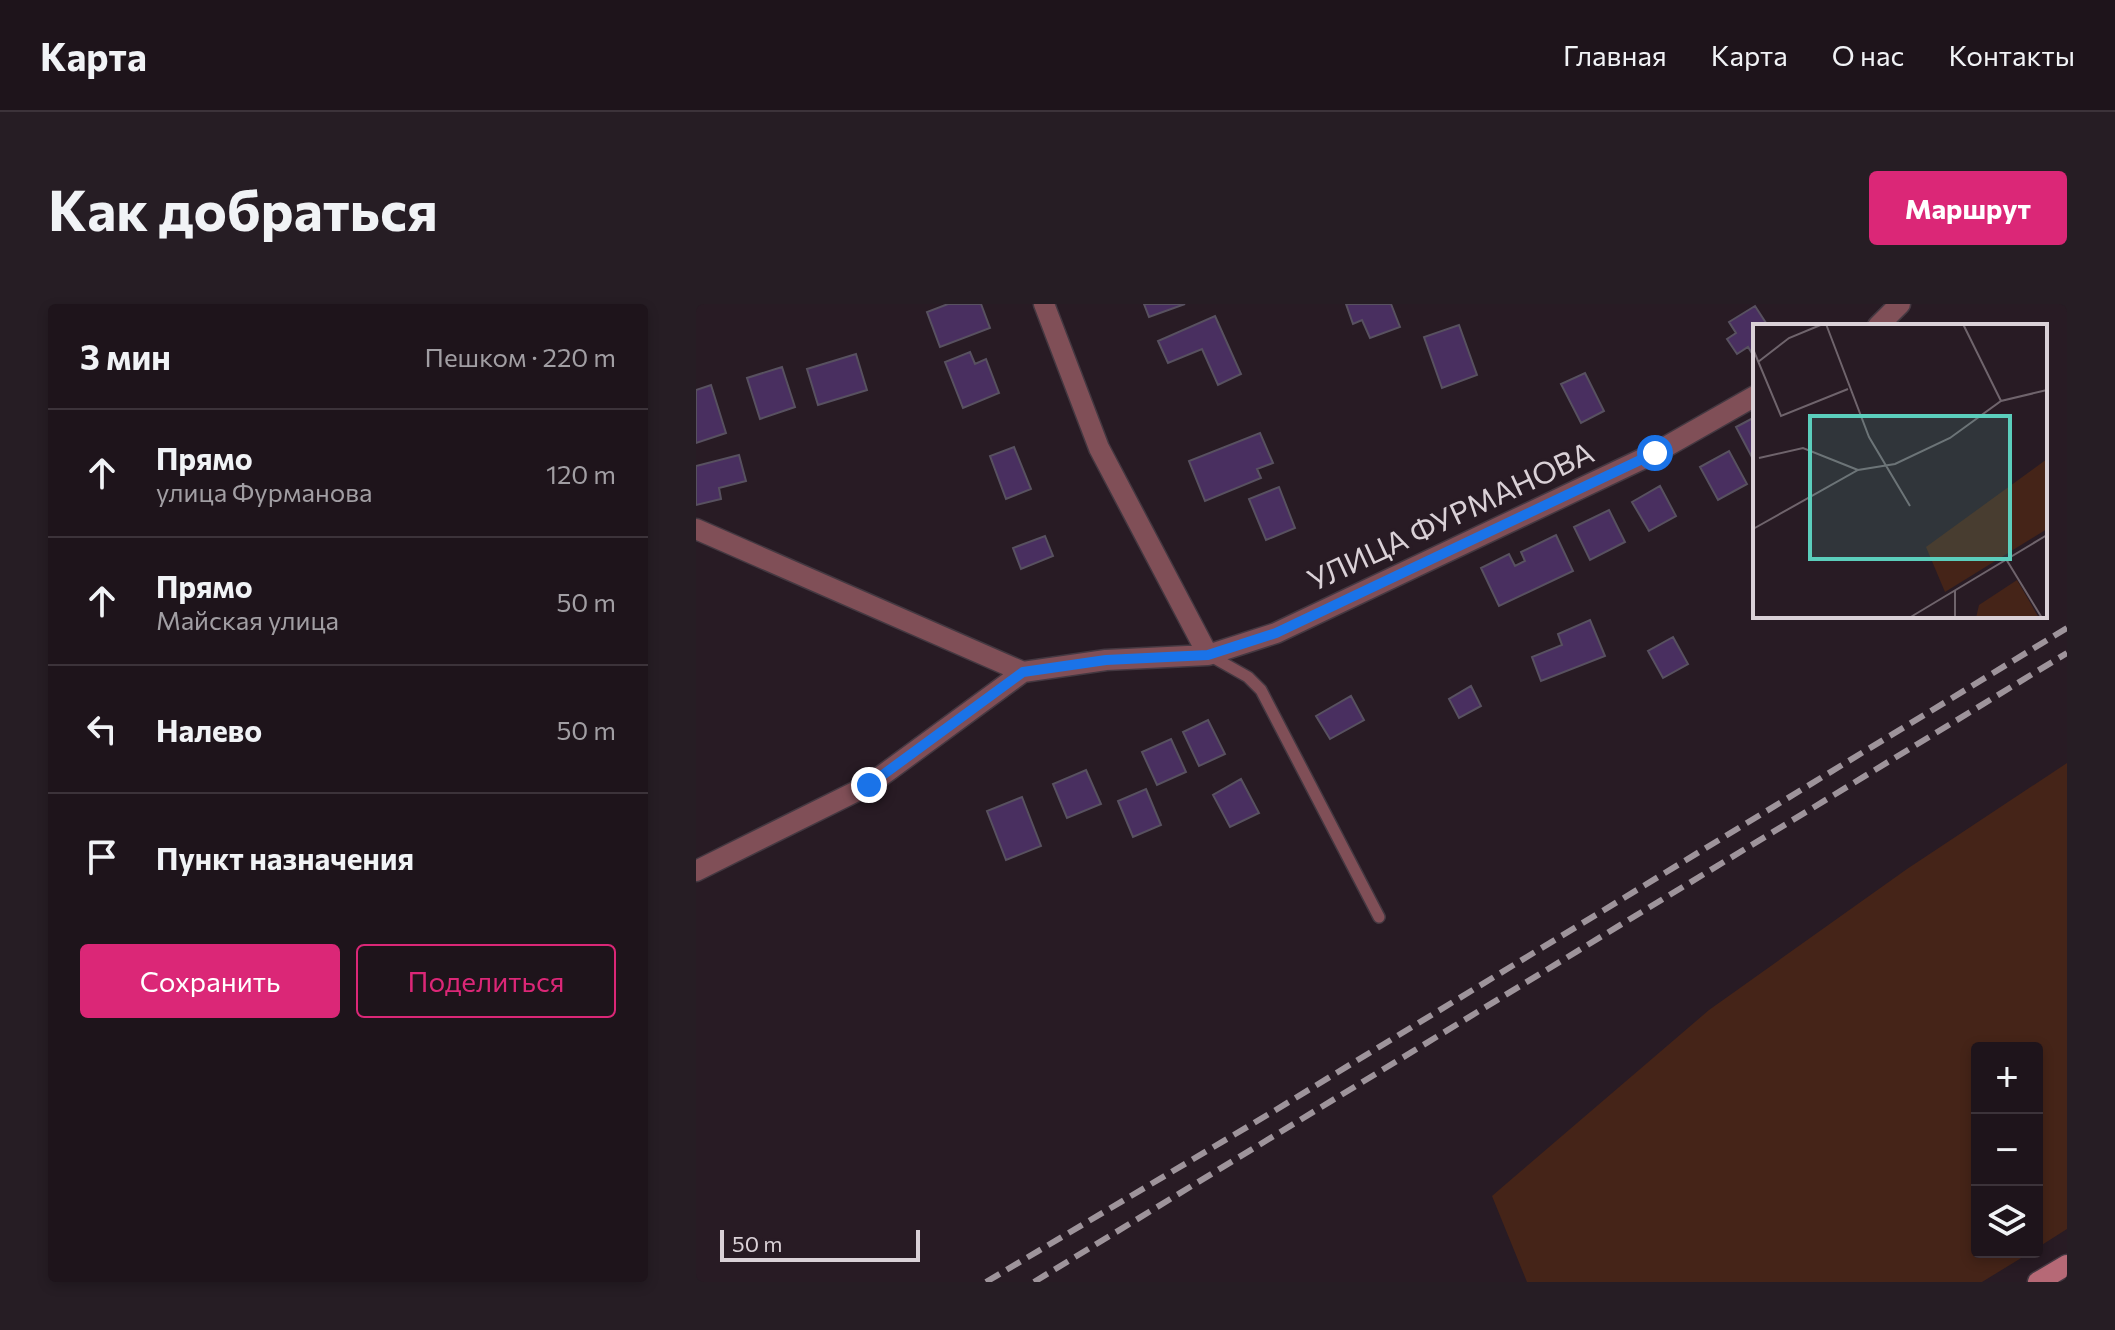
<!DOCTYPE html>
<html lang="ru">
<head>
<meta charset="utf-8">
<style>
	:root { --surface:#1e141b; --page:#261d24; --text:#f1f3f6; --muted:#a19ea3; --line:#3c333a; --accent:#db2777 }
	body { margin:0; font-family:Commissioner,sans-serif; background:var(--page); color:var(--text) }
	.controls { position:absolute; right:24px; bottom:24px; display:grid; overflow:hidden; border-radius:8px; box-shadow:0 4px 12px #0003 }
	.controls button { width:72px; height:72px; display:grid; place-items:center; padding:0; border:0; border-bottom:2px solid var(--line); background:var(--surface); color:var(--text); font:40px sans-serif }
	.scale { position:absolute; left:24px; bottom:20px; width:200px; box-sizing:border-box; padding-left:8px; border:4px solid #dad1d7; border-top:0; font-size:22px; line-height:28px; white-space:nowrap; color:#dad1d7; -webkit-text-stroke:6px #281b24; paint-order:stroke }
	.stop { position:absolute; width:24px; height:24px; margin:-18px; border:6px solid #1a73e8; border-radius:50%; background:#fff }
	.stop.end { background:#1a73e8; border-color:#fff; box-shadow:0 2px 8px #0008 }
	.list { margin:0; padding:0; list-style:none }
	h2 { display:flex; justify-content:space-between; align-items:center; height:104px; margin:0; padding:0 32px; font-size:34px }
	h2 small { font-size:26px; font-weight:400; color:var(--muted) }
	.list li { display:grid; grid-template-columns:52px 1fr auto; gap:24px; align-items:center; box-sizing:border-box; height:128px; padding:0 32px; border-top:2px solid var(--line) }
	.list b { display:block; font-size:30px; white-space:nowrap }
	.list p { margin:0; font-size:26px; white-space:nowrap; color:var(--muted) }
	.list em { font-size:26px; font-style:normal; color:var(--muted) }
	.actions { display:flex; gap:16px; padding:24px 32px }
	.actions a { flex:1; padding:18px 0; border:2px solid var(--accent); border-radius:8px; text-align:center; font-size:28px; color:var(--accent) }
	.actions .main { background:var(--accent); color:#fff }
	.icon { flex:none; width:44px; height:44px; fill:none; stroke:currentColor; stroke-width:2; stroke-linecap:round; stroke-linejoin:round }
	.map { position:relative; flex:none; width:1371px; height:978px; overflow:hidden; border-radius:8px }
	header { display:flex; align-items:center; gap:48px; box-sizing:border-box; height:112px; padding:0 40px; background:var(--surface); border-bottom:2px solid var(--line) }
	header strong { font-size:38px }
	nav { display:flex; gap:44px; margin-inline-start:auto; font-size:28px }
	.intro { display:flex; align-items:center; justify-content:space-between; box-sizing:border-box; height:192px; padding:0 48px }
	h1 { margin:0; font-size:56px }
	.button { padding:20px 36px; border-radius:8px; background:var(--accent); color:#fff; font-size:28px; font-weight:700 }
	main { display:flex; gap:48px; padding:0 48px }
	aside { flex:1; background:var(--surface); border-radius:8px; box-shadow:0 4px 12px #0003 }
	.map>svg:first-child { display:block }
</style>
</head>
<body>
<header>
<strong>Карта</strong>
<nav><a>Главная</a><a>Карта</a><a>О нас</a><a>Контакты</a></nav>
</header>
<div class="intro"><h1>Как добраться</h1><a class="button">Маршрут</a></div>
<main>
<aside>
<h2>3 мин<small>Пешком · 220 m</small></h2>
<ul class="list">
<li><svg class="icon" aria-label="ahead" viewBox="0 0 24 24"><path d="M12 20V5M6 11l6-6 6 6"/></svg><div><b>Прямо</b><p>улица Фурманова</p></div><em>120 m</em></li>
<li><svg class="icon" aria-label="ahead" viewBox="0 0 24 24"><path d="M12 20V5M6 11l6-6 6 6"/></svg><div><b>Прямо</b><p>Майская улица</p></div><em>50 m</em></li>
<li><svg class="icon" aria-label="left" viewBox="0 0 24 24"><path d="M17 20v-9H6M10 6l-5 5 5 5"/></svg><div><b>Налево</b></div><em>50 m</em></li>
<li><svg class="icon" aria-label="arrive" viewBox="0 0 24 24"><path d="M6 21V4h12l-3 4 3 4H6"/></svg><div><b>Пункт назначения</b></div></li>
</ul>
<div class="actions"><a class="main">Сохранить</a><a>Поделиться</a></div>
</aside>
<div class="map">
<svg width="1371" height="978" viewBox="0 0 1371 978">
	<rect width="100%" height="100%" fill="#281b24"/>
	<path fill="#452418" d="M1371,459V925L1341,944V744H1281V948H1335L1286,978H831L796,892L1013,706L1211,565Z"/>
	<path fill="#492f60" stroke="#585160" stroke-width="2" d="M252,0H285L294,24L244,43L231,8Z
		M448,0H489L453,13Z
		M650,0H695L704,23L674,34L666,16L657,20Z
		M1059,2L1072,22H1059V54L1052,43L1041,50L1031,35L1040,29L1033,18Z
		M519,12L545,70L522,81L506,45L472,59L462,37Z
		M763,21L781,71L746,84L728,33Z
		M274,48L279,60L290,55L303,89L267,104L249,58Z
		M160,50L171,86L122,101L111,65Z
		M86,63L99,103L64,115L51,74Z
		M889,69L908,107L885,119L865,80Z
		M15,81L30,129L0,139V86Z
		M1059,113V156L1058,157L1040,123Z
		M564,129L577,159L561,165L565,174L509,197L493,157Z
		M318,143L335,185L310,195L294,152Z
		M1033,147L1051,180L1022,196L1004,163Z
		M43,151L50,177L23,184L25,195L0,201V162Z
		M964,182L980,212L953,227L936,198Z
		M583,183L599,224L570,236L553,195Z
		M913,206L929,238L894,256L878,223Z
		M860,231L877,267L803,302L785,264L813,250L819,262L829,257L825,248Z
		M349,232L357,252L325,265L317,244Z
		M894,316L909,352L845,377L836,353L866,341L862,330Z
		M977,333L992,360L967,374L952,347Z
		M775,382L785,402L763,414L753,395Z
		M655,392L668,416L634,435L620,412Z
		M512,416L529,450L503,462L487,428Z
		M475,435L490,468L461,481L446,448Z
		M390,466L405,500L371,514L357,480Z
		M545,475L563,509L534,523L517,491Z
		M450,485L465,521L437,533L422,497Z
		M326,493L345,542L310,556L291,507Z"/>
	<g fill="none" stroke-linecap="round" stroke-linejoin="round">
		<g stroke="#443841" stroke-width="14">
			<path id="lane" d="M513,351L552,373L565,386L683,613"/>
		</g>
		<g stroke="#443841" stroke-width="23">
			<path id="street" d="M348,0L403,144L512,351
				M1182,22L1204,0
				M0,225L327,368
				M0,567L173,481L327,368L410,356L512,351L580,329L959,149L1059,92"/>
		</g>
		<g stroke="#443841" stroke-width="23">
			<path id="secondary" d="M1342,978L1371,961"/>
		</g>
		<use href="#lane" stroke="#804f57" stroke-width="11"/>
		<use href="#street" stroke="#804f57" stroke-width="20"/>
		<use href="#secondary" stroke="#b66976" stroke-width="20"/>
		<path stroke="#9e949b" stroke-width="6" stroke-dasharray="16 8" stroke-linecap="butt" d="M290,978L578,807L1371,324
			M338,978L1371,349"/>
	</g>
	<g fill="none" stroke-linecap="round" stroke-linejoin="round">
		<path stroke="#1a73e8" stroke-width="10" d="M173,481L327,368L410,356L512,351L580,329L959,149"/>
	</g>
	<g text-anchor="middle" stroke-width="6" stroke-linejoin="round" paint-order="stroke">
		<g font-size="30" fill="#dad1d7" stroke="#281b24">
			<text transform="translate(755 213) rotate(-25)" y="10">УЛИЦА ФУРМАНОВА</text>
		</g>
	</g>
	<g transform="translate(1057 20)">
		<rect width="294" height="294" fill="#281b24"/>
		<path d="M294,135V205L192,268L173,223ZM264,256L286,294H223L226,281Z" fill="#452418"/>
		<path fill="none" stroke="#6f646c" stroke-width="2" d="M73,0L116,113L157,182M210,0L248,77M0,25L28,92L95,65M5,38L36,14L70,0M6,134L50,124L105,146M0,205L105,146L142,140L197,114L248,77L294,66M253,235L289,294M202,266V294M156,294L294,211"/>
		<path fill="#5bcebc" fill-opacity="0.15" stroke="#5bcebc" stroke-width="4" d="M57,92H257V235H57Z"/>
		<rect width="294" height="294" fill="none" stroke="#dad1d7" stroke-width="4"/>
	</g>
</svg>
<div class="controls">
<button>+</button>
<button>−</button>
<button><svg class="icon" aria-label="layers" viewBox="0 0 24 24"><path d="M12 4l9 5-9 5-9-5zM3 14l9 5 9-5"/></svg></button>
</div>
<div class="scale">50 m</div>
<div class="stop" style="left:959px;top:149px"></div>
<div class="stop end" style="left:173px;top:481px"></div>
</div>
</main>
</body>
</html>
